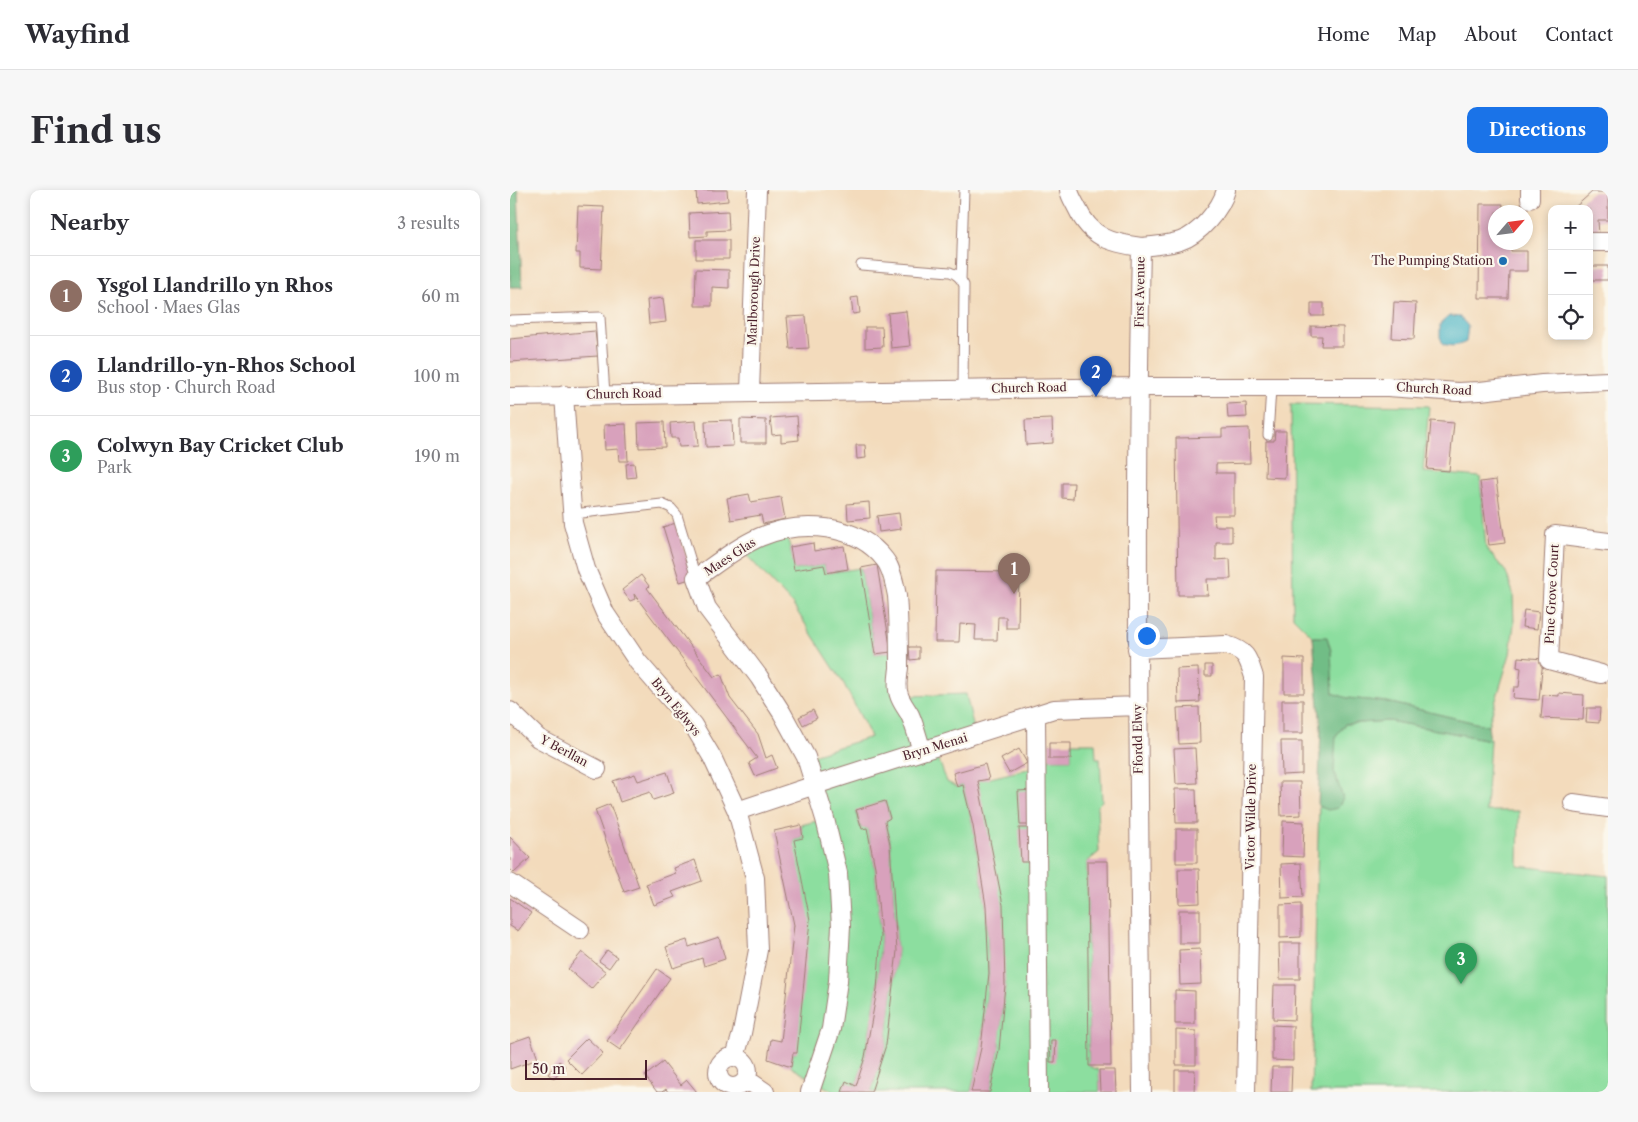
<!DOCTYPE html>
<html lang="en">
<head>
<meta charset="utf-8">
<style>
	:root { --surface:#fff; --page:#f7f7f7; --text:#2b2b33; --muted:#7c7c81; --line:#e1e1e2; --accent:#1a73e8 }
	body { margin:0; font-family:"Libre Caslon Text",serif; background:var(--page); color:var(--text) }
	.controls { position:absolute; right:15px; top:15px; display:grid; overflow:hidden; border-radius:10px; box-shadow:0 2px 8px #0003 }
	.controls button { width:45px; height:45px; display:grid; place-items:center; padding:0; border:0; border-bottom:1px solid var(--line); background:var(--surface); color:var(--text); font:25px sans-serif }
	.compass { position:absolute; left:978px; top:15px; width:45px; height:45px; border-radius:50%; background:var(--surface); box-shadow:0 2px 8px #0003; rotate:62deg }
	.scale { position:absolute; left:15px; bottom:12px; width:122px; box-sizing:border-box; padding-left:5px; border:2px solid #4a1f2b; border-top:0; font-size:14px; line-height:18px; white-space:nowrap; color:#4a1f2b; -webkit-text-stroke:4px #fbf7ec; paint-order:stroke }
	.you { position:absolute; left:636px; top:445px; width:18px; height:18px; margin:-12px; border:4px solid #fff; border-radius:50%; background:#1a73e8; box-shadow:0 0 0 8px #1a73e833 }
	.badge { display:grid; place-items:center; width:32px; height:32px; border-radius:50%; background:var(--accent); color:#fff; font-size:16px; font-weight:700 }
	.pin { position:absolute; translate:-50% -41px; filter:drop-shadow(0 1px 2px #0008) }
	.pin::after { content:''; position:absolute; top:26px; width:18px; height:15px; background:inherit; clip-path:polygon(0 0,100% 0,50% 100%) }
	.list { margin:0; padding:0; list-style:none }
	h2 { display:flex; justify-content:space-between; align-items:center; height:65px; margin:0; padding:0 20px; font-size:21px }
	h2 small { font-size:16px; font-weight:400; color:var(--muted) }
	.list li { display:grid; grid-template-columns:32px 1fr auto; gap:15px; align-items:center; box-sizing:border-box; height:80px; padding:0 20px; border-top:1px solid var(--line) }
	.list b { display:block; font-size:19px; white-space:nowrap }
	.list p { margin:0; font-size:16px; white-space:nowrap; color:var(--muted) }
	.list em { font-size:16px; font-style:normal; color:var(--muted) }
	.icon { flex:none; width:28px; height:28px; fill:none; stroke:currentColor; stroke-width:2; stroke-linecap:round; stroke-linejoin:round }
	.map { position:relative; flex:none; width:1098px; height:902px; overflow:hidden; border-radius:10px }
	header { display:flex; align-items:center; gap:30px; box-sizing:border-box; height:70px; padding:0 25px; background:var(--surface); border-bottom:1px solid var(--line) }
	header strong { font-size:24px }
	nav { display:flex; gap:28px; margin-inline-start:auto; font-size:18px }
	.intro { display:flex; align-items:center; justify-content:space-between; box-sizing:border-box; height:120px; padding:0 30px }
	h1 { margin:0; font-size:35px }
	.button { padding:12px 22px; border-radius:10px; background:var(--accent); color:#fff; font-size:18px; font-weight:700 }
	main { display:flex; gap:30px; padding:0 30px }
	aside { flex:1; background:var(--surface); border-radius:10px; box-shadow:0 2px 8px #0003 }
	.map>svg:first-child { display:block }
</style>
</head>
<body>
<header>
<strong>Wayfind</strong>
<nav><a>Home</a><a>Map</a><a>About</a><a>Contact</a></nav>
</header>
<div class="intro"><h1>Find us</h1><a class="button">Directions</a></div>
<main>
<aside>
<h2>Nearby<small>3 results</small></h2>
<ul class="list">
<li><span class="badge" style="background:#8d6e63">1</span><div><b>Ysgol Llandrillo yn Rhos</b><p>School · Maes Glas</p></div><em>60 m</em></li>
<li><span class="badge" style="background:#1a4fb4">2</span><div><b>Llandrillo-yn-Rhos School</b><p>Bus stop · Church Road</p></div><em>100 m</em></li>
<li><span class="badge" style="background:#2e9e5b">3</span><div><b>Colwyn Bay Cricket Club</b><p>Park</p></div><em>190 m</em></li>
</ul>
</aside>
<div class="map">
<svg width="1098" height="902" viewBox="0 0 1098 902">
	<rect width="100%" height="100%" fill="#fbf7ec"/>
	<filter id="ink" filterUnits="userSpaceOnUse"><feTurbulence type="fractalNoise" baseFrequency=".02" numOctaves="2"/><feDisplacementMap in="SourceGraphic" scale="10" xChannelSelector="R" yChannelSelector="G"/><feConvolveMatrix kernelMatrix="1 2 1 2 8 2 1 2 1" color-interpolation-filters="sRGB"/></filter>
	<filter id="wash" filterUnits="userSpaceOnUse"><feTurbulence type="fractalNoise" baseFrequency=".0096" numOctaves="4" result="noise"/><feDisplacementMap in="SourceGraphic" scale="20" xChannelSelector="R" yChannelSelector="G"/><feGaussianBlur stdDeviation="1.12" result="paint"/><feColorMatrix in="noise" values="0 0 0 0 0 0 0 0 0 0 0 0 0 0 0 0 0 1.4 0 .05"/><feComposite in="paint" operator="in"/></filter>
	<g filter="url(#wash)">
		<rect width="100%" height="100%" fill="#f3dbbc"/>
		<path fill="#8cde9f" stroke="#6b7e65" d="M781,214L919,216L913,282L970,287L976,358L996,382L1003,403L1004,434L1000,464L978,536L877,512L837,508L822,503L821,461L817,448L803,447L783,427Z
			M275,340L280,357L285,380L314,375L316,383L351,378L365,464L381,462L388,503L399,506L456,504L465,544L424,557L437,592L447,597L453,595L463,636L476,716L479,783L471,858L461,902H361L376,855L387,761L380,654L375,631L380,628L375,611L346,621L351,638H357L365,677L371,746L367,800L355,867L346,896L336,891L332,902H324L281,877L283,863H286L284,650L293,648L291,635L315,629L296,567L361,547L334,494L283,415L230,358Z
			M879,531L980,550L976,621H1009L1008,676L1098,686V902H801L811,539L835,534Z
			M561,553H585L586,568H590L592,611L587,616L589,662L577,672L579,876L589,880L590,902H480L488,864L495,795L468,591L526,577L539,569H561Z"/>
		<path fill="#71bd86" stroke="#5e6e58" d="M0,0H8L12,97H0Z
			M803,447H817L821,461L823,503L837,508L877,512L978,536L980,550L879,531L835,534L826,546L824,581L833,608L828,618L818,620L808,616L811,539Z"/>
		<path fill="#47b3c5" stroke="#486978" d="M939,126L950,127L958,136L956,152C948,156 942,157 933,154L930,147V134Z"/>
		<g id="blocks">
			<path fill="#d8a1bc" d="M186,0H217L218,11L187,14Z
				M1082,2H1098V30H1088L1089,45H1079V19H1063Z
				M970,14H993L992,22H986V52H1001V61H1017V81H999L998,108H969Z
				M68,16L94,17L91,79L70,78V63H66Z
				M218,21L219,40L197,41V46L180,47L179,23Z
				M186,50H219V69H186Z
				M1082,76H1098V90H1082Z
				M186,79L219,80V98L202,97V116H185Z
				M348,107L350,123L343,124L341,108Z
				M153,108L156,132L139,134L137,110Z
				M884,112L906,113L904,149L882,148Z
				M801,113H814V126H801Z
				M396,121L400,156L381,158L378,123Z
				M296,126L299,158L280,159L277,127Z
				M801,136L833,137V156H811L812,146H801Z
				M355,137H372L373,157L355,158Z
				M85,141L88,166L0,172V149Z
				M736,213L737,227L718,228L717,214Z
				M287,226L289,250L271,252V244L262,245L260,228Z
				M230,229L256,230V253H230Z
				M542,229L543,253L516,255L515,230Z
				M222,230L223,256L196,257L195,231Z
				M186,231L188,256L169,257L168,248H161L160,233Z
				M921,231L944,233L939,281L917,279Z
				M154,232L155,257L129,258L128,233Z
				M116,234L118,271H109L108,259L95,260L94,235Z
				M739,238L740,273L706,274V283H724V325H704L705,336H722V352H706V370L720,369L721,389H697L698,405H668L666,248L712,247V239Z
				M765,241H776L775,288L755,287L756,251H764Z
				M346,255H355L356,268L347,269Z
				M124,273L126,287L117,288L116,274Z
				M986,290L995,353L979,355L970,292Z
				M552,293H564L563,309L552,308Z
				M239,304L241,312L271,307L275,329L253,334L251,325L221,330L217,308Z
				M359,312L360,328L338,330L337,314Z
				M389,323L391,339L369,342L367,326Z
				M166,333L183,388L170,392L153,337Z
				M303,353L304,361L334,356L338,379L316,383L314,375L284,380L280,357Z
				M367,375L381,462L365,464L351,378Z
				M426,381L509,382L508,438H496V427H488L487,450H465L466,435L450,434L449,452H425Z
				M131,385L139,396L137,398L204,487L211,484L220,508L248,544L256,568L262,565L267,578L245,586L239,573L247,568L124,404L125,409L120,411L112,400Z
				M1014,420L1029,422L1027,439L1012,437Z
				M399,457H409V469L400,470Z
				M1008,467L1033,469L1029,510L1003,508L1004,497H1009L1011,478L1007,477Z
				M774,468L794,469V503H774Z
				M695,475H702V486H695Z
				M688,478L690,512L668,513L667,479Z
				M1049,503L1074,505L1073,530L1031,528L1033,505L1049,506Z
				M772,510H793V543H772Z
				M689,517L690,553L669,554L667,518Z
				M1077,518H1090L1089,533L1076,532Z
				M303,520L307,528L293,535L289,527Z
				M771,551H792V584L772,585Z
				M539,553H561V569H539Z
				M685,558L687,593L666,594L664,559Z
				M509,559L517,573L499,583L491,569Z
				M475,574L479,589L468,591L493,715L495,795L489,860L480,902H461L471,858L479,783L476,716L463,636L453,595L447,597L443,583Z
				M157,582L164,603L143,610L140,602L110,612L103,591L125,584L128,591Z
				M770,592H790L791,625L771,626Z
				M665,599H686L687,633H666Z
				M522,600L523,635H510L508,601Z
				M375,611L380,628L375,631L380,654L387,761L376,855L361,902H332L336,891L346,896L355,867L367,800L371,746L365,677L357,638L352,639L346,620Z
				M100,614L129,697L114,702L85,620Z
				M773,631L794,632L793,667L772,666Z
				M291,635L293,648L284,650L300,730L287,863H283L281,877L258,869L261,849L271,851L284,735L264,641Z
				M509,638H522L524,672H511Z
				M666,639H687V673H666Z
				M0,647L20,668L4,683L0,679Z
				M185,670L192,691L162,702L165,707L144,715L136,694L166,683L164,678Z
				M577,671H598L601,876H579Z
				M791,673L793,707L772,708L771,674Z
				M668,679H689L690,713L669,714Z
				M0,708L21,723L8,741L0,736Z
				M791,714V747L770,748V715Z
				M669,720H690V753H669Z
				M209,747L215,769L194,776L192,768L163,778L156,757L177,750L179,757Z
				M769,753H790V789H770Z
				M690,759L691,794L670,795L669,760Z
				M97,760L107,767L99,778L89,771Z
				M72,762L96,782L81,799L58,779Z
				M147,779L160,788L110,860L97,851Z
				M764,795H785L784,830L763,829Z
				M665,800L685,801V834H665Z
				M762,835L783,836V871L762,870Z
				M666,840L686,841V875H666Z
				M20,846L28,869L0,879V853Z
				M77,848L93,863L72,885L56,869Z
				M541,850H546L545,872H540Z
				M49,871L55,876L44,889L38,884Z
				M153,872L171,895L177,890L187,902H158L156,899L152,902H147L135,886Z
				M762,877H782L781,902H761Z
				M589,880H605L606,902H590Z
				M665,880H685L684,902H665Z"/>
		</g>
	</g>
	<g filter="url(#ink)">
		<use href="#blocks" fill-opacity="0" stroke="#9e7d74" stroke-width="1"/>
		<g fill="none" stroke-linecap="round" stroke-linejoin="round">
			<g stroke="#9e7d74" stroke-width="11">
				<path id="service" d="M351,75L440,82C447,84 451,89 454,95L453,199
					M451,90L454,0
					M1,130L90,127L95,205
					M758,245L761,198
					M63,324L152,314L161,318L167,325L186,388"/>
			</g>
			<g stroke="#9e7d74" stroke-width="20">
				<path id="minor" d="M559,0C560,6 564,12 567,18C581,48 601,53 631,57
					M1020,9V0
					M1079,52H1098
					M240,202L247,0
					M54,205L63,333L76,379L95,423L128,472L183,535L202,567L227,621L245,688L248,760L232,843L225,867
					M0,207L628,197H878L948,202L970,201L1032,194L1098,191
					M627,459L716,455C737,461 738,468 744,487L736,902
					M1091,484L1039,470L1045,345L1098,352
					M0,521L28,548L87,579
					M526,525L529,902
					M1063,613L1098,618
					M227,621L305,595L544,519L628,516
					M0,693L70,740
					M208 882a15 15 0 1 1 30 0a15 15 0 1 1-30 0Z
					M236,889L255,902
					M300,902L321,839L328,791L331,736L328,683L315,629L296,567L272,523L249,487L197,418L186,388C206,374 227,357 250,347C290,330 347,333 375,370C382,379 385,395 387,406C389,430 389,454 389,478C388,486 386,497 389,505C391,512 396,518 400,525C405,536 408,549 412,561
					M632,902C629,620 625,339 631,57C645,56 657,55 670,51C689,45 711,19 716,0"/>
			</g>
			<use href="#service" stroke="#fff" stroke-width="9"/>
			<use href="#minor" stroke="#fff" stroke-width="18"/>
		</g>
	</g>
	<circle fill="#1f6fb2" stroke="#fbf7ec" stroke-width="2" cx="993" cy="71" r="5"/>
	<g text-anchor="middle" stroke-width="4.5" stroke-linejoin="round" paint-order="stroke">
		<g font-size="12" fill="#4a1f2b" stroke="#fbf7ec" text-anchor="end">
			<text x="983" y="75">The Pumping Station</text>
		</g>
		<g font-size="12" fill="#4a1f2b" stroke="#fbf7ec">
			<text transform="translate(244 101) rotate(-88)" y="4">Marlborough Drive</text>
			<text transform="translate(630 102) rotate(-89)" y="4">First Avenue</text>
			<text transform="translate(519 198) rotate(-1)" y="4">Church Road</text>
			<text transform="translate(924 199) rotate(3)" y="4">Church Road</text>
			<text transform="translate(114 204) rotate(-1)" y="4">Church Road</text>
			<text transform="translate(220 367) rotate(-33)" y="4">Maes Glas</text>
			<text transform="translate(1042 404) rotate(-87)" y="4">Pine Grove Court</text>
			<text transform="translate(166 517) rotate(51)" y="4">Bryn Eglwys</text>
			<text transform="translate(628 549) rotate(-91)" y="4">Ffordd Elwy</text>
			<text transform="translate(425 557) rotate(-17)" y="4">Bryn Menai</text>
			<text transform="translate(54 561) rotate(28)" y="4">Y Berllan</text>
			<text transform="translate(741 627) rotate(-89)" y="4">Victor Wilde Drive</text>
		</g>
	</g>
</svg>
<div class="controls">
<button>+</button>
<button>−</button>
<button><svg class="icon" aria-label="locate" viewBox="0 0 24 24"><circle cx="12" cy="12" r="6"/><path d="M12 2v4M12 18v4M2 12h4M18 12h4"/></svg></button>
</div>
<svg class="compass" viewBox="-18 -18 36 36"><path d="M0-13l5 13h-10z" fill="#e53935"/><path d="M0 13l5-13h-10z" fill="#7c7c81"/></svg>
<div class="scale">50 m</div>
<div class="you"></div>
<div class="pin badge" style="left:504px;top:404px;background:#8d6e63">1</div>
<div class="pin badge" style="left:586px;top:207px;background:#1a4fb4">2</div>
<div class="pin badge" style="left:951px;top:794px;background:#2e9e5b">3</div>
</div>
</main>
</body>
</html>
